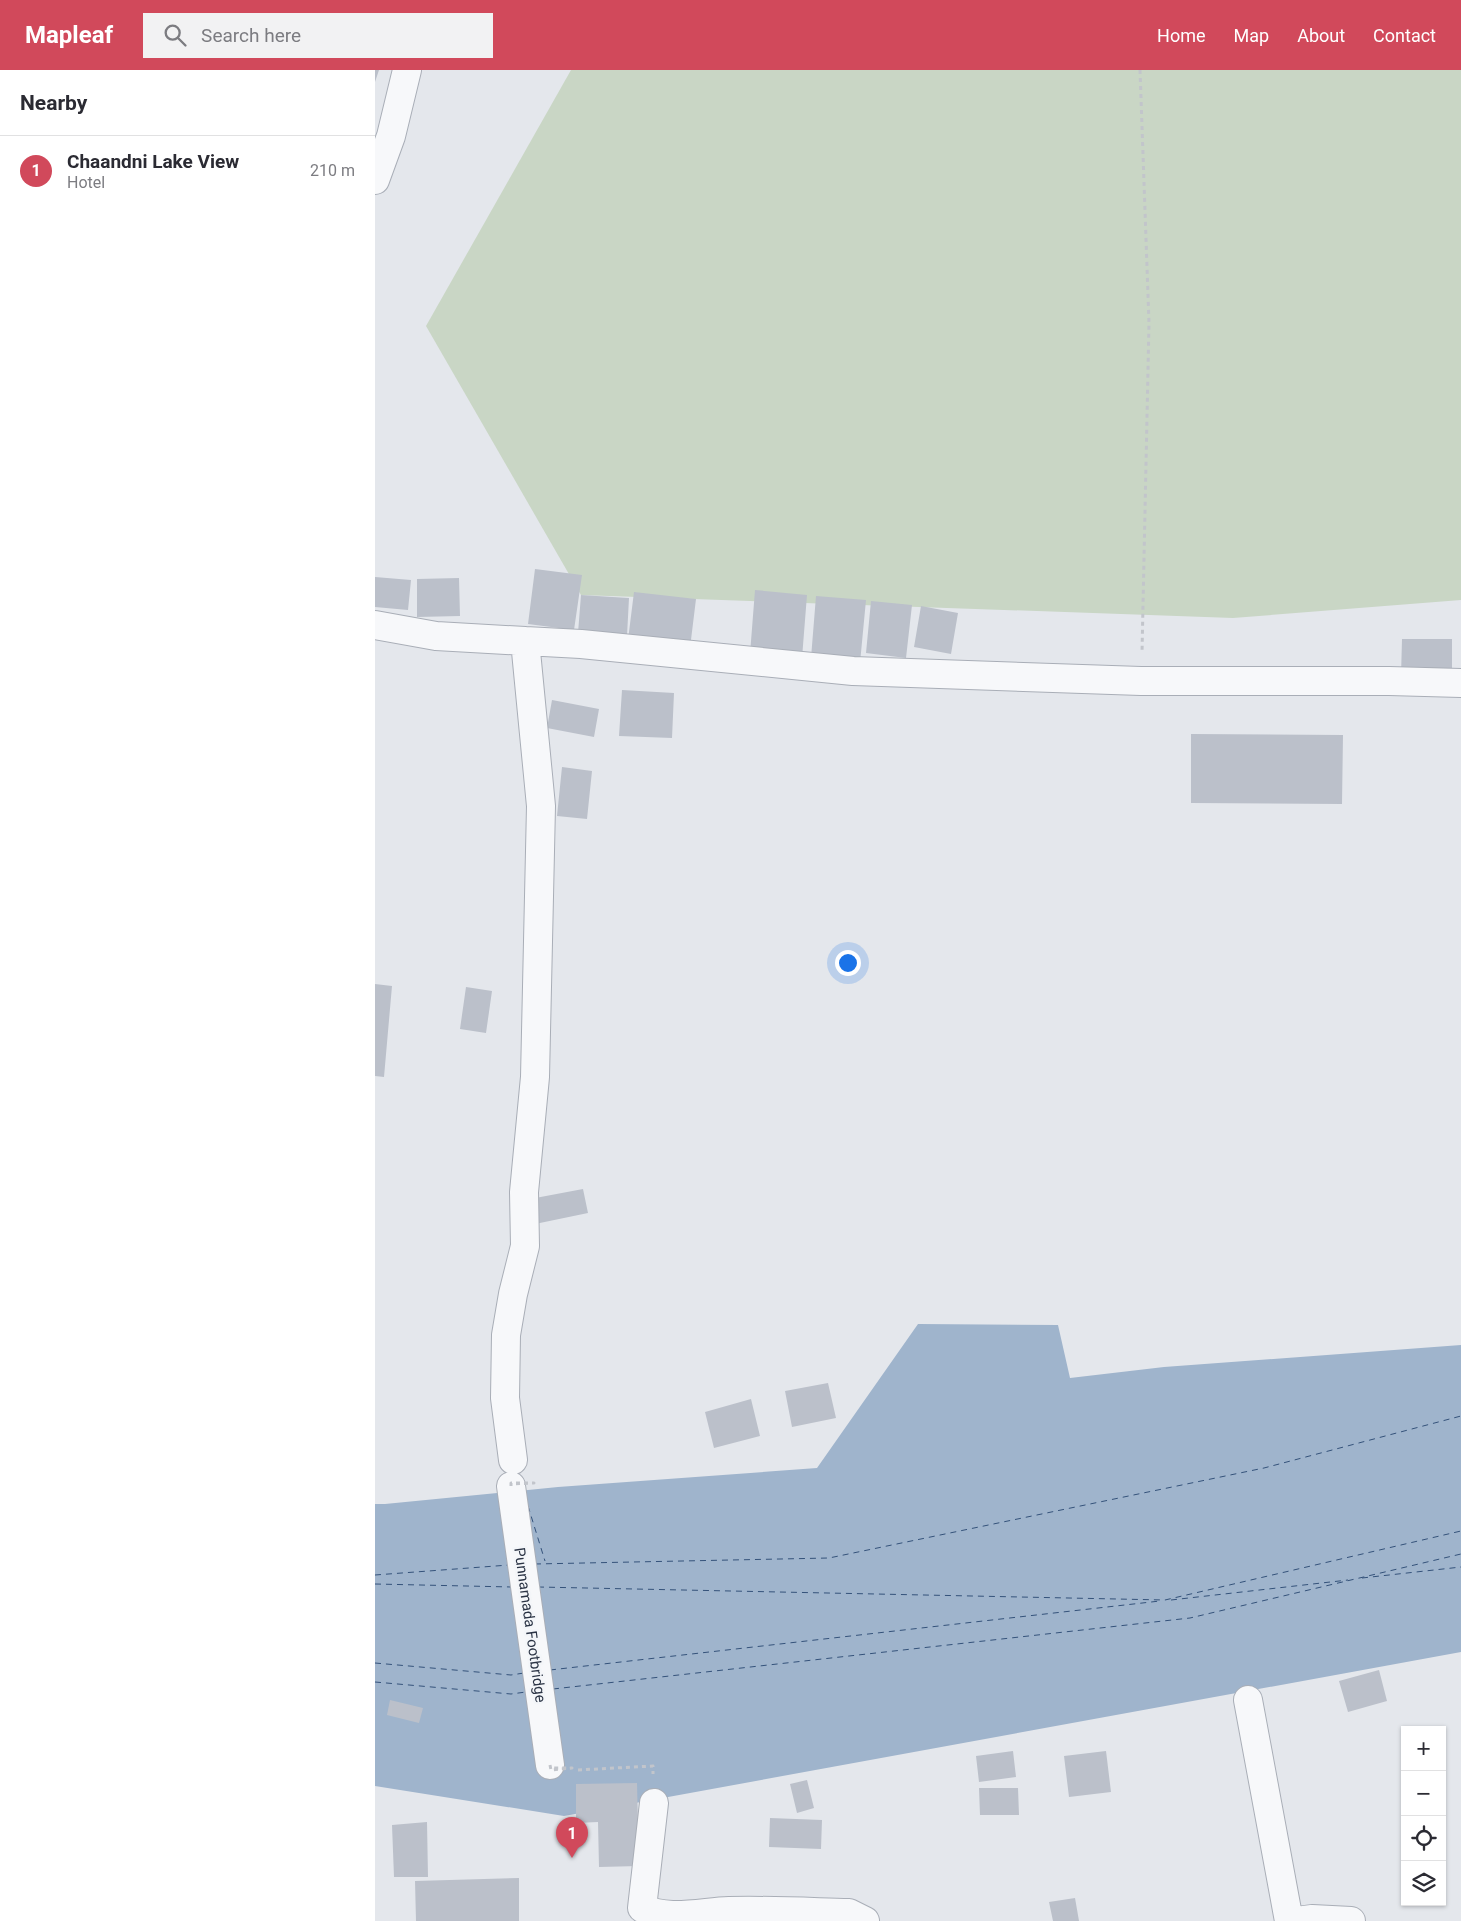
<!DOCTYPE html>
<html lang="en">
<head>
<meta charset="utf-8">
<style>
	:root { --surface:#fff; --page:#f2f2f3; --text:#2b2b33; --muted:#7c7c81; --line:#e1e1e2; --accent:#d1495b }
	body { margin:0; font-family:Roboto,sans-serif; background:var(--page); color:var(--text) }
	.controls { position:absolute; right:15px; bottom:15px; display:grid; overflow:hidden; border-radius:0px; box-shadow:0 1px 4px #0004 }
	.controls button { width:45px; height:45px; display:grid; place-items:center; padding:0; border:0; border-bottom:1px solid var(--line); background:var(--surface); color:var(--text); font:25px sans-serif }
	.you { position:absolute; left:472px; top:892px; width:18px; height:18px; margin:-12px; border:4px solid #fff; border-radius:50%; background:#1a73e8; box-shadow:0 0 0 8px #1a73e833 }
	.badge { display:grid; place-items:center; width:32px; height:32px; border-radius:50%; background:var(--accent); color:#fff; font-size:16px; font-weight:700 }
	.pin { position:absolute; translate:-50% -41px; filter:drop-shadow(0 1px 2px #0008) }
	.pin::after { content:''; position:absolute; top:26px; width:18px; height:15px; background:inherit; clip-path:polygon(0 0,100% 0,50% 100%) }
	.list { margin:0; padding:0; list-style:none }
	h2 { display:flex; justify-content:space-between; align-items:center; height:65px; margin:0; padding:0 20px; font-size:21px }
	h2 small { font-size:16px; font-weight:400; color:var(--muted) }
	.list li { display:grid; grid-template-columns:32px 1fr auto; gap:15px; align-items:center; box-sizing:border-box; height:70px; padding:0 20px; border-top:1px solid var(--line) }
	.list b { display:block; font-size:19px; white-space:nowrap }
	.list p { margin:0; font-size:16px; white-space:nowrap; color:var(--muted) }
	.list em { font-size:16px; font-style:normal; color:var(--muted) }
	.icon { flex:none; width:28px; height:28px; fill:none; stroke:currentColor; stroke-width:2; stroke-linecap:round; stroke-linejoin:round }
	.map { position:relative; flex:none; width:1086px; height:1851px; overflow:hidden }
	header { display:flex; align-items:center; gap:30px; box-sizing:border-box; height:70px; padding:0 25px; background:var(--accent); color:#fff }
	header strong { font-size:24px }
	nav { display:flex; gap:28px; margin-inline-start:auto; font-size:18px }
	.search { width:350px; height:45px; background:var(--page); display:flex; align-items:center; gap:12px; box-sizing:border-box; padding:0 18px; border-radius:0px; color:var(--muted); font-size:19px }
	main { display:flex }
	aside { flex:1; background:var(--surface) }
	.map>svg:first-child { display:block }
</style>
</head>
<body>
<header>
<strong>Mapleaf</strong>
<div class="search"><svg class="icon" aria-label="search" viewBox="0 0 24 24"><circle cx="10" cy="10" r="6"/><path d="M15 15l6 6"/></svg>Search here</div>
<nav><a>Home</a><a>Map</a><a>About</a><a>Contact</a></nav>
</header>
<main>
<aside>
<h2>Nearby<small></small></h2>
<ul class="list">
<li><span class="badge">1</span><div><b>Chaandni Lake View</b><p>Hotel</p></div><em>210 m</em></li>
</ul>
</aside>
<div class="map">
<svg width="1086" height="1851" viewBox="0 0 1086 1851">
	<rect width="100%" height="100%" fill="#e4e7ec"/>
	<path fill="#c9d6c5" d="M196,0H1086V530L858,548L206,525L51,256Z"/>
	<path fill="#9fb4cc" d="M543,1254L683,1255L695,1308L789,1297L1086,1275V1582L189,1746L0,1716V1434H10L183,1417L442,1398Z"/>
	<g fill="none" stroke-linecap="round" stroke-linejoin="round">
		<path stroke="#34527a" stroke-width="1" stroke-dasharray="6 5" stroke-linecap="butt" d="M153,1436L170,1491
			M160,1494L454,1488L889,1398L1086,1346
			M0,1505L134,1495
			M987,1508L1086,1497
			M0,1514L137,1517
			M163,1517L790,1530L1086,1461
			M796,1530L973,1510
			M0,1593L136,1605L149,1603
			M175,1600L785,1531
			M0,1612L136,1624L151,1622
			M178,1619L815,1548L1086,1484"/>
	</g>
	<path fill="#bbc0ca" d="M0,0H4L0,12Z
		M160,499L207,505L199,560L153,554Z
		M0,507L36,510L33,540L0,537Z
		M84,508L85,546L42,547V509Z
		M380,520L432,525L427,588L375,584Z
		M259,522L321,529L315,578L253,570Z
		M206,525L254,528L252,566L203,563Z
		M441,526L491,530L485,593L436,588Z
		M496,531L537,535L531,588L491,583Z
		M546,536L583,543L576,584L539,577Z
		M1027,569H1077V606H1026Z
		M247,620L299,623L297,668L244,666Z
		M177,630L224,639L219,667L172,658Z
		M816,664L968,665L967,734L816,733Z
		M187,697L217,701L212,749L182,746Z
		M0,914L17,916L9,1007L0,1006Z
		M91,917L117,921L111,963L85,959Z
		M208,1119L213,1143L160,1154L155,1129Z
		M453,1313L461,1348L417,1357L410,1321Z
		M376,1329L385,1366L339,1378L330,1342Z
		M1004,1600L1012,1631L973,1642L964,1611Z
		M15,1630L48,1638L44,1653L12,1645Z
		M638,1681L641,1707L604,1712L601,1686Z
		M731,1681L736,1722L694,1727L689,1686Z
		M432,1710L439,1738L422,1743L415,1714Z
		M262,1713L264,1796L224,1797L223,1752L201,1753V1714Z
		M604,1718H643L644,1745H605Z
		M395,1748L447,1750L446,1779L394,1777Z
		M52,1752L53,1807H19L17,1755Z
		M144,1808V1851H41L40,1811Z
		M700,1828L704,1851H678L674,1832Z"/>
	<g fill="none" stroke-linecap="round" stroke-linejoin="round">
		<g stroke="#a9aeb7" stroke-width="30">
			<path id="street" d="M0,110L16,66L32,0
				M0,555L61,566L150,571
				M138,1390L130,1328L131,1265L138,1224L150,1176L149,1122L160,1007L166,736L150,571L206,574L478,601L766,611H1014L1086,613
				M136,1416L175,1695
				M873,1630L914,1851
				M279,1733L267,1838C292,1851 326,1842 354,1841C394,1840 434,1842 474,1843L490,1851
				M922,1851L937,1849L976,1851"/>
		</g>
		<path stroke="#c2c5cb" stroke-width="3" stroke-dasharray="4 4" stroke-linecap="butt" d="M765,0L774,253L767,583
			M203,1700L278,1696V1704"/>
		<use href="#street" stroke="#f7f8fa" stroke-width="28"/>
		<path stroke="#c2c5cb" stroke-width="3" stroke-dasharray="4 4" stroke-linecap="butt" d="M136,1416V1413H159L136,1414
			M175,1695L176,1700L197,1698H176"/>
	</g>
	<g text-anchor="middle" stroke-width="5" stroke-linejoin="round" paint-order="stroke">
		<g font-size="15" fill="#2b3445" stroke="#f4f6f9">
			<text transform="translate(155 1555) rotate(82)" y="5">Punnamada Footbridge</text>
		</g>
	</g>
</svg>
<div class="controls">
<button>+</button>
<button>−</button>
<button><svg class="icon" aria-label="locate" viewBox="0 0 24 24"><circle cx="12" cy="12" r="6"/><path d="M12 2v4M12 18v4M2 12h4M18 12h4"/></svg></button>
<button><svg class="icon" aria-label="layers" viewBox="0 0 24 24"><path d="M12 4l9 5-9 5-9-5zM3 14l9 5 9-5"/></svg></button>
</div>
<div class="you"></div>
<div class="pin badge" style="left:197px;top:1788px">1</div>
</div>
</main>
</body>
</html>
